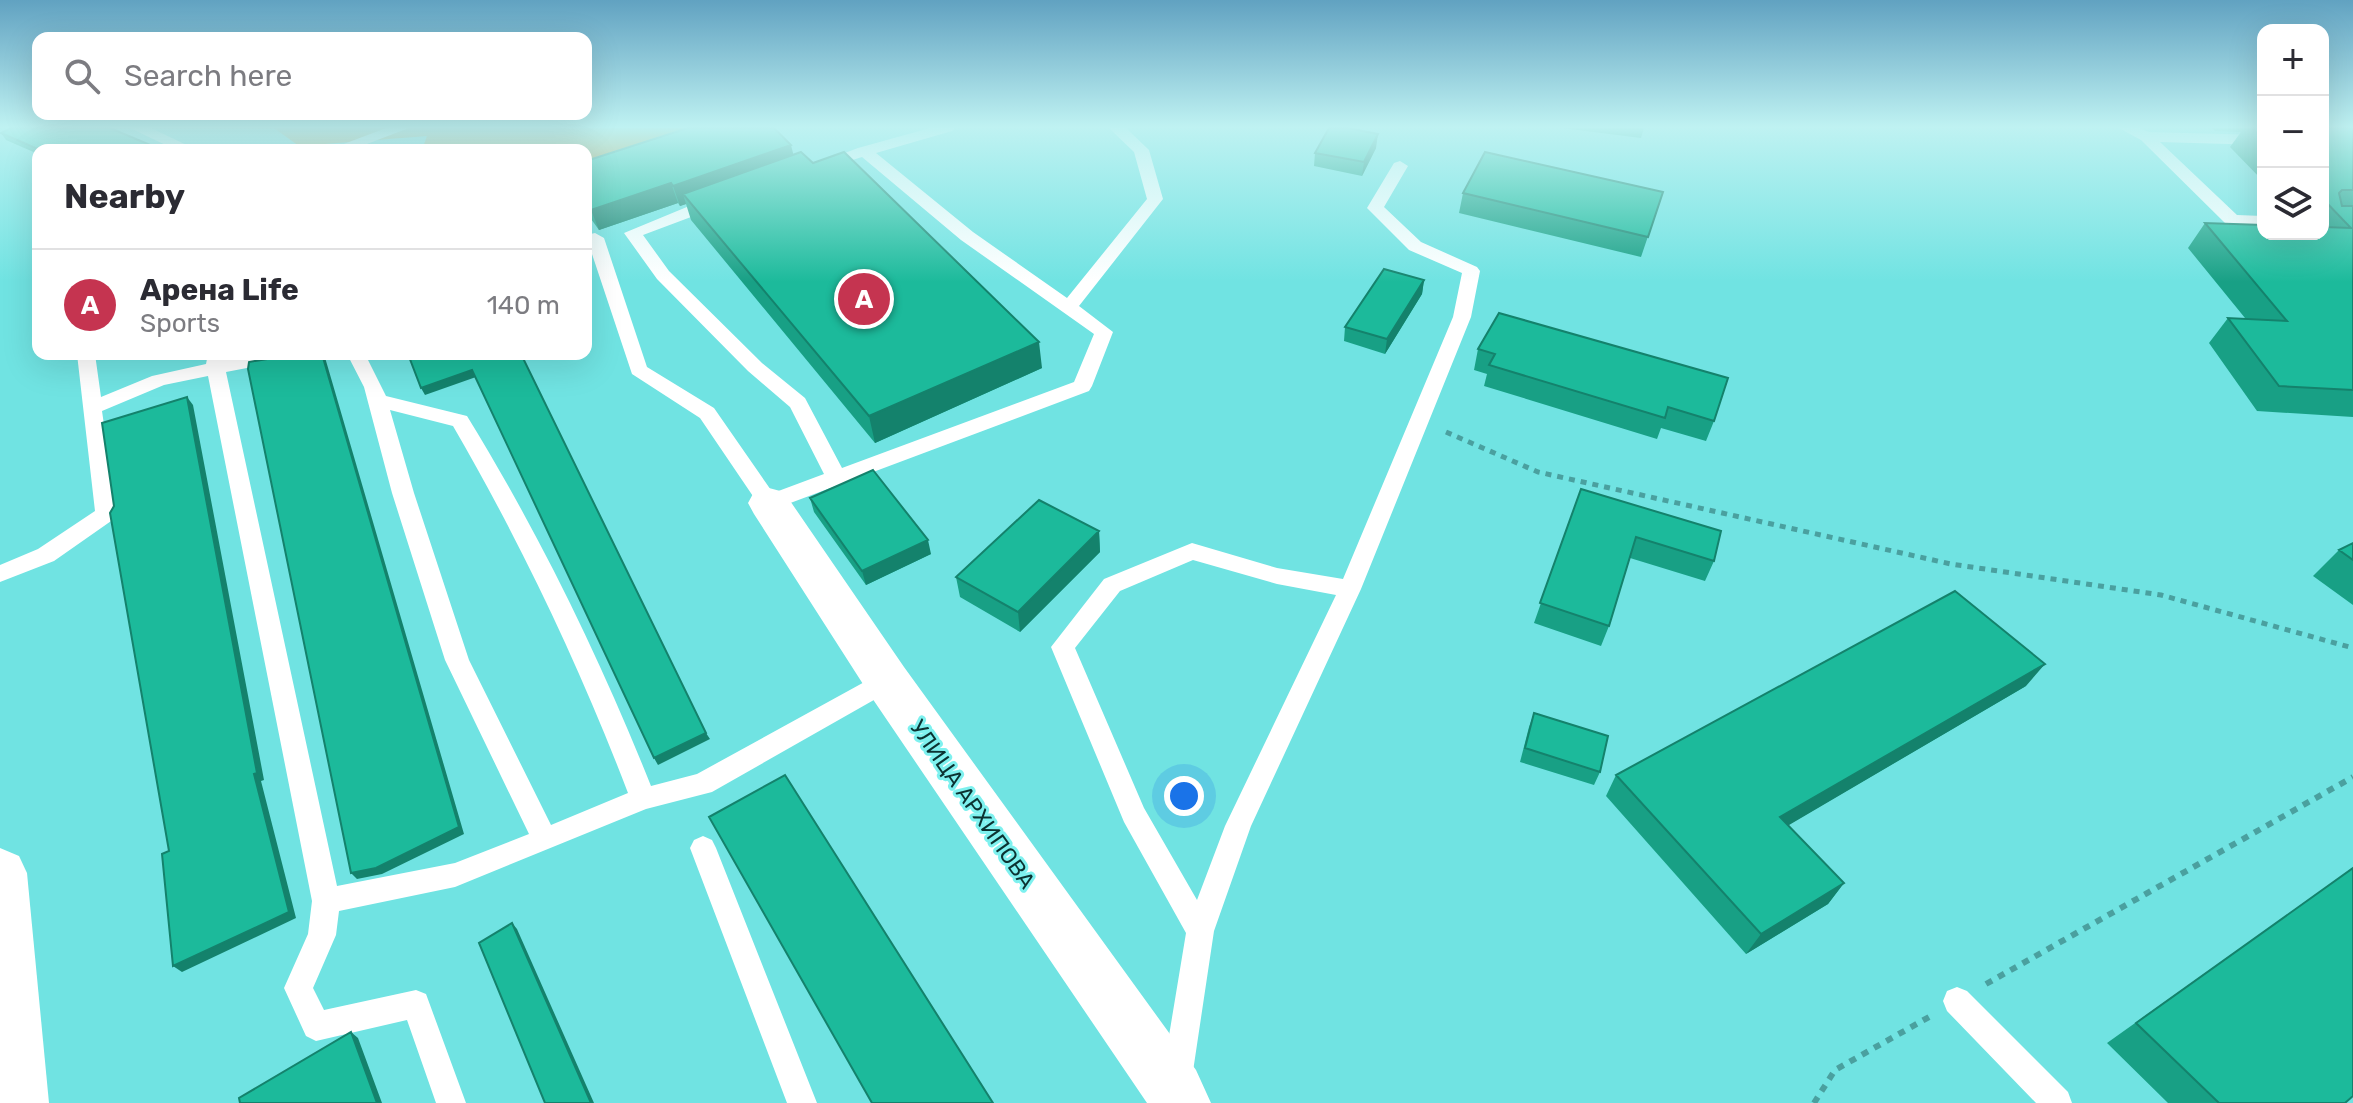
<!DOCTYPE html>
<html lang="en">
<head>
<meta charset="utf-8">
<style>
	:root { --surface:#fff; --page:#f2f2f3; --text:#2b2b33; --muted:#7c7c81; --line:#e1e1e2; --accent:#c53450 }
	body { margin:0; font-family:Rubik,sans-serif; background:var(--page); color:var(--text) }
	.controls { position:absolute; right:24px; top:24px; display:grid; overflow:hidden; border-radius:16px; box-shadow:0 8px 32px #0002 }
	.controls button { width:72px; height:72px; display:grid; place-items:center; padding:0; border:0; border-bottom:2px solid var(--line); background:var(--surface); color:var(--text); font:40px sans-serif }
	.you { position:absolute; left:1184px; top:796px; width:28px; height:28px; margin:-20px; border:6px solid #fff; border-radius:50%; background:#1a73e8; box-shadow:0 0 0 12px #1a73e833 }
	.badge { display:grid; place-items:center; width:52px; height:52px; border-radius:50%; background:var(--accent); color:#fff; font-size:26px; font-weight:700 }
	.pin { position:absolute; translate:-50% -50%; border:4px solid #fff; box-shadow:0 2px 8px #0006 }
	.list { margin:0; padding:0; list-style:none }
	h2 { display:flex; justify-content:space-between; align-items:center; height:104px; margin:0; padding:0 32px; font-size:34px }
	h2 small { font-size:26px; font-weight:400; color:var(--muted) }
	.list li { display:grid; grid-template-columns:52px 1fr auto; gap:24px; align-items:center; box-sizing:border-box; height:112px; padding:0 32px; border-top:2px solid var(--line) }
	.list b { display:block; font-size:30px; white-space:nowrap }
	.list p { margin:0; font-size:26px; white-space:nowrap; color:var(--muted) }
	.list em { font-size:26px; font-style:normal; color:var(--muted) }
	.icon { flex:none; width:44px; height:44px; fill:none; stroke:currentColor; stroke-width:2; stroke-linecap:round; stroke-linejoin:round }
	.map { position:relative; flex:none; width:2353px; height:1103px; overflow:hidden }
	.search { position:absolute; background:var(--surface); box-shadow:0 8px 32px #0002; left:32px; top:32px; width:560px; height:88px; display:flex; align-items:center; gap:20px; box-sizing:border-box; padding:0 28px; border-radius:16px; color:var(--muted); font-size:30px }
	.panel { position:absolute; background:var(--surface); box-shadow:0 8px 32px #0002; left:32px; top:144px; width:560px; height:216px; border-radius:16px }
	.map>svg:first-child { display:block }
</style>
</head>
<body>
<div class="map">
<svg width="2353" height="1103" viewBox="0 0 2353 1103">
	<rect width="100%" height="100%" fill="#70e3e2"/>
	<path fill="#c78b2b" d="M274,128H721L586,161V150H422L427,136L299,146Z"/>
	<g fill="none" stroke-linecap="round" stroke-linejoin="round">
		<path stroke="#4aa09f" stroke-width="5" stroke-dasharray="6 6" stroke-linecap="butt" d="M1446,432L1538,472L1951,564L2161,595L2353,648"/>
		<path stroke="#4aa09f" stroke-width="6" stroke-dasharray="7 7" stroke-linecap="butt" d="M1986,984L2353,777
			M1814,1103L1835,1070L1929,1017"/>
		<path fill="#fff" fill-rule="evenodd" d="M130,128H151L197,150H176Z
			M386,128H409L351,150H328Z
			M930,128H955L952,131L876,153L973,232L1067,298L1147,199L1134,152L1109,128H1126L1149,150L1163,199L1079,306L1113,332L1092,386L1089,391L769,511L761,508L700,418L632,374L589,245L586,246V235L595,233L604,238L647,367L714,408L773,493L824,474L790,407L748,371L657,279L624,233L711,197H723L725,201L723,205L643,235L669,271L762,363L805,398L842,468L1074,382L1094,334L961,240L862,157L821,170L813,165L858,148Z
			M2119,128H2139L2149,132L2263,135V145L2160,142L2237,215L2263,216V226L2226,224L2141,140Z
			M1400,161L1408,166L1384,207L1421,242L1477,267L1480,271L1471,317L1361,589L1251,826L1214,931L1192,1078L1188,1089L1177,1093L1166,1089L1162,1078L1186,933L1124,822L1051,647L1104,579L1192,543L1277,568L1343,579L1453,317L1462,273L1409,250L1367,208L1394,163ZM1193,560L1277,584L1336,595L1225,826L1197,900L1144,808L1075,648L1120,591Z
			M77,354H95L101,397L152,376L206,364L208,354H224L226,360L257,354H298L289,360L226,372L337,886L455,863L529,834L445,660L392,493L364,387L347,354H365L386,396L467,416C539,533 600,658 651,786L697,774L879,674L887,671L895,674L899,681L895,688L712,792L646,809L455,887L339,911L336,935L313,988L324,1010L416,990L426,994L466,1103H436L407,1020L316,1041L306,1036L284,988L308,934L312,901L208,376L164,385L102,411L117,514L114,519L54,561L0,582V565L38,549L95,511ZM390,410L453,426C521,543 580,667 628,793L551,825L469,660L414,493Z
			M703,836L712,840L716,848L817,1103H787L690,848L694,840Z
			M1957,987L1967,991L2068,1092L2072,1103H2036L1947,1011L1943,1001L1947,991Z"/>
		<path fill="#fff" fill-rule="evenodd" d="M769,488L784,492L904,667L1196,1070L1211,1103H1147L870,695L754,514L748,503L754,492Z"/>
		<path fill="#fff" fill-rule="evenodd" d="M0,848L19,856L27,873L49,1103H0Z"/>
	</g>
	<path fill="#18a085" d="M1562,128H1644L1641,138Z
		M2212,128H2263V181L2230,147L2241,132L2215,131Z
		M2323,128H2353V417L2257,411L2209,343L2228,318H2245L2188,248L2205,223L2323,234Z
		M1,133L162,150H38V154L6,140Z
		M1376,148L1362,176L1314,166L1315,153Z
		M793,154L813,163L1042,368L875,443L691,220L686,204L680,206L678,203L599,230L586,212V161Z
		M1663,192L1641,257L1459,213L1463,193Z
		M1424,280L1422,294L1385,354L1344,341L1345,327Z
		M1478,349L1714,421L1706,441L1661,428L1657,439L1484,386L1487,374L1474,370Z
		M1581,489L1714,561L1705,581L1630,558L1609,626L1601,646L1534,623Z
		M810,498L931,554L866,585L814,512Z
		M1099,531L1100,552L1020,632L960,597L956,577Z
		M2353,543V605L2313,576L2339,550Z
		M2026,686L1788,825L1844,883L1828,904L1746,954L1606,796L1616,775Z
		M1534,713L1600,772L1594,785L1520,762L1529,727Z
		M2353,868L2345,1103H2168L2107,1043Z"/>
	<path fill="#14826c" d="M1378,134L1376,148L1362,176L1364,162Z
		M791,145L796,165L683,194L686,204L680,206L673,186Z
		M671,183L678,203L599,230L591,210Z
		M1424,280L1422,294L1385,354L1387,339Z
		M1039,342L1042,368L875,443L869,416Z
		M322,354H324L464,834L382,874L357,879L351,873Z
		M472,370L476,377L425,395L421,388Z
		M187,397L193,405L264,780L261,781L296,918L182,972L173,966Z
		M1099,531L1100,552L1020,632L1018,612Z
		M928,540L931,554L866,585L862,571Z
		M2045,664L2026,686L1765,839L1780,817Z
		M706,733L710,739L658,765L654,758Z
		M1844,883L1828,904L1746,954L1761,934Z
		M512,923L517,929L594,1103H591Z
		M351,1032L358,1038L382,1103H377Z"/>
	<path fill="#1cba9b" stroke="#14826c" stroke-width="2" d="M11,128H110L162,150H40L1,133Z
		M688,128H774L791,145L673,186L671,183L591,210L586,203V161Z
		M1329,128H1348L1378,134L1364,162L1315,153Z
		M2252,128H2263V139Z
		M2323,128H2353V190H2342L2339,193L2342,206H2353V390L2279,386L2228,318L2287,321L2205,223L2263,225V234H2323V227L2351,228L2323,199Z
		M801,152L813,163L844,152L1039,342L869,416L683,194Z
		M1485,152L1663,192L1648,237L1463,193Z
		M1384,269L1424,280L1387,339L1345,327Z
		M1499,313L1728,378L1714,421L1668,407L1665,418L1489,365L1495,354L1478,349Z
		M287,354H322L459,827L376,868L351,873L248,369L249,362L285,356Z
		M408,354H521L706,733L654,758L472,370L421,388Z
		M187,397L257,773L254,774L289,912L173,966L162,854L169,851L110,513L114,506L102,423Z
		M873,470L928,540L862,571L810,498Z
		M1581,489L1721,531L1714,561L1636,537L1609,626L1540,603Z
		M1039,500L1099,531L1018,612L956,577Z
		M2353,543V560L2339,550Z
		M1955,591L2045,664L1780,817L1844,883L1761,934L1616,775Z
		M1534,713L1608,736L1600,772L1525,748Z
		M785,775L993,1103H872L709,817Z
		M2353,868V1096L2345,1103H2219L2136,1023Z
		M512,923L591,1103H545L479,943Z
		M351,1032L377,1103H240L239,1098Z"/>
	<linearGradient id="sky" x2="0" y2="1"><stop stop-color="#61a2c1"/><stop offset="0.45" stop-color="#bff2f2"/><stop offset="1" stop-color="#bff2f2" stop-opacity="0"/></linearGradient>
	<rect width="2353" height="282" fill="url(#sky)"/>
	<g text-anchor="middle" stroke-width="6" stroke-linejoin="round" paint-order="stroke">
		<g font-size="22" fill="#0b3231" stroke="#7ef1ef">
			<text transform="translate(973 804) rotate(55)" y="8">УЛИЦА АРХИПОВА</text>
		</g>
	</g>
</svg>
<div class="controls">
<button>+</button>
<button>−</button>
<button><svg class="icon" aria-label="layers" viewBox="0 0 24 24"><path d="M12 4l9 5-9 5-9-5zM3 14l9 5 9-5"/></svg></button>
</div>
<div class="you"></div>
<div class="pin badge" style="left:864px;top:299px">A</div>
<div class="search"><svg class="icon" aria-label="search" viewBox="0 0 24 24"><circle cx="10" cy="10" r="6"/><path d="M15 15l6 6"/></svg>Search here</div>
<section class="panel">
<h2>Nearby<small></small></h2>
<ul class="list">
<li><span class="badge">A</span><div><b>Арена Life</b><p>Sports</p></div><em>140 m</em></li>
</ul>
</section>
</div>
</body>
</html>
